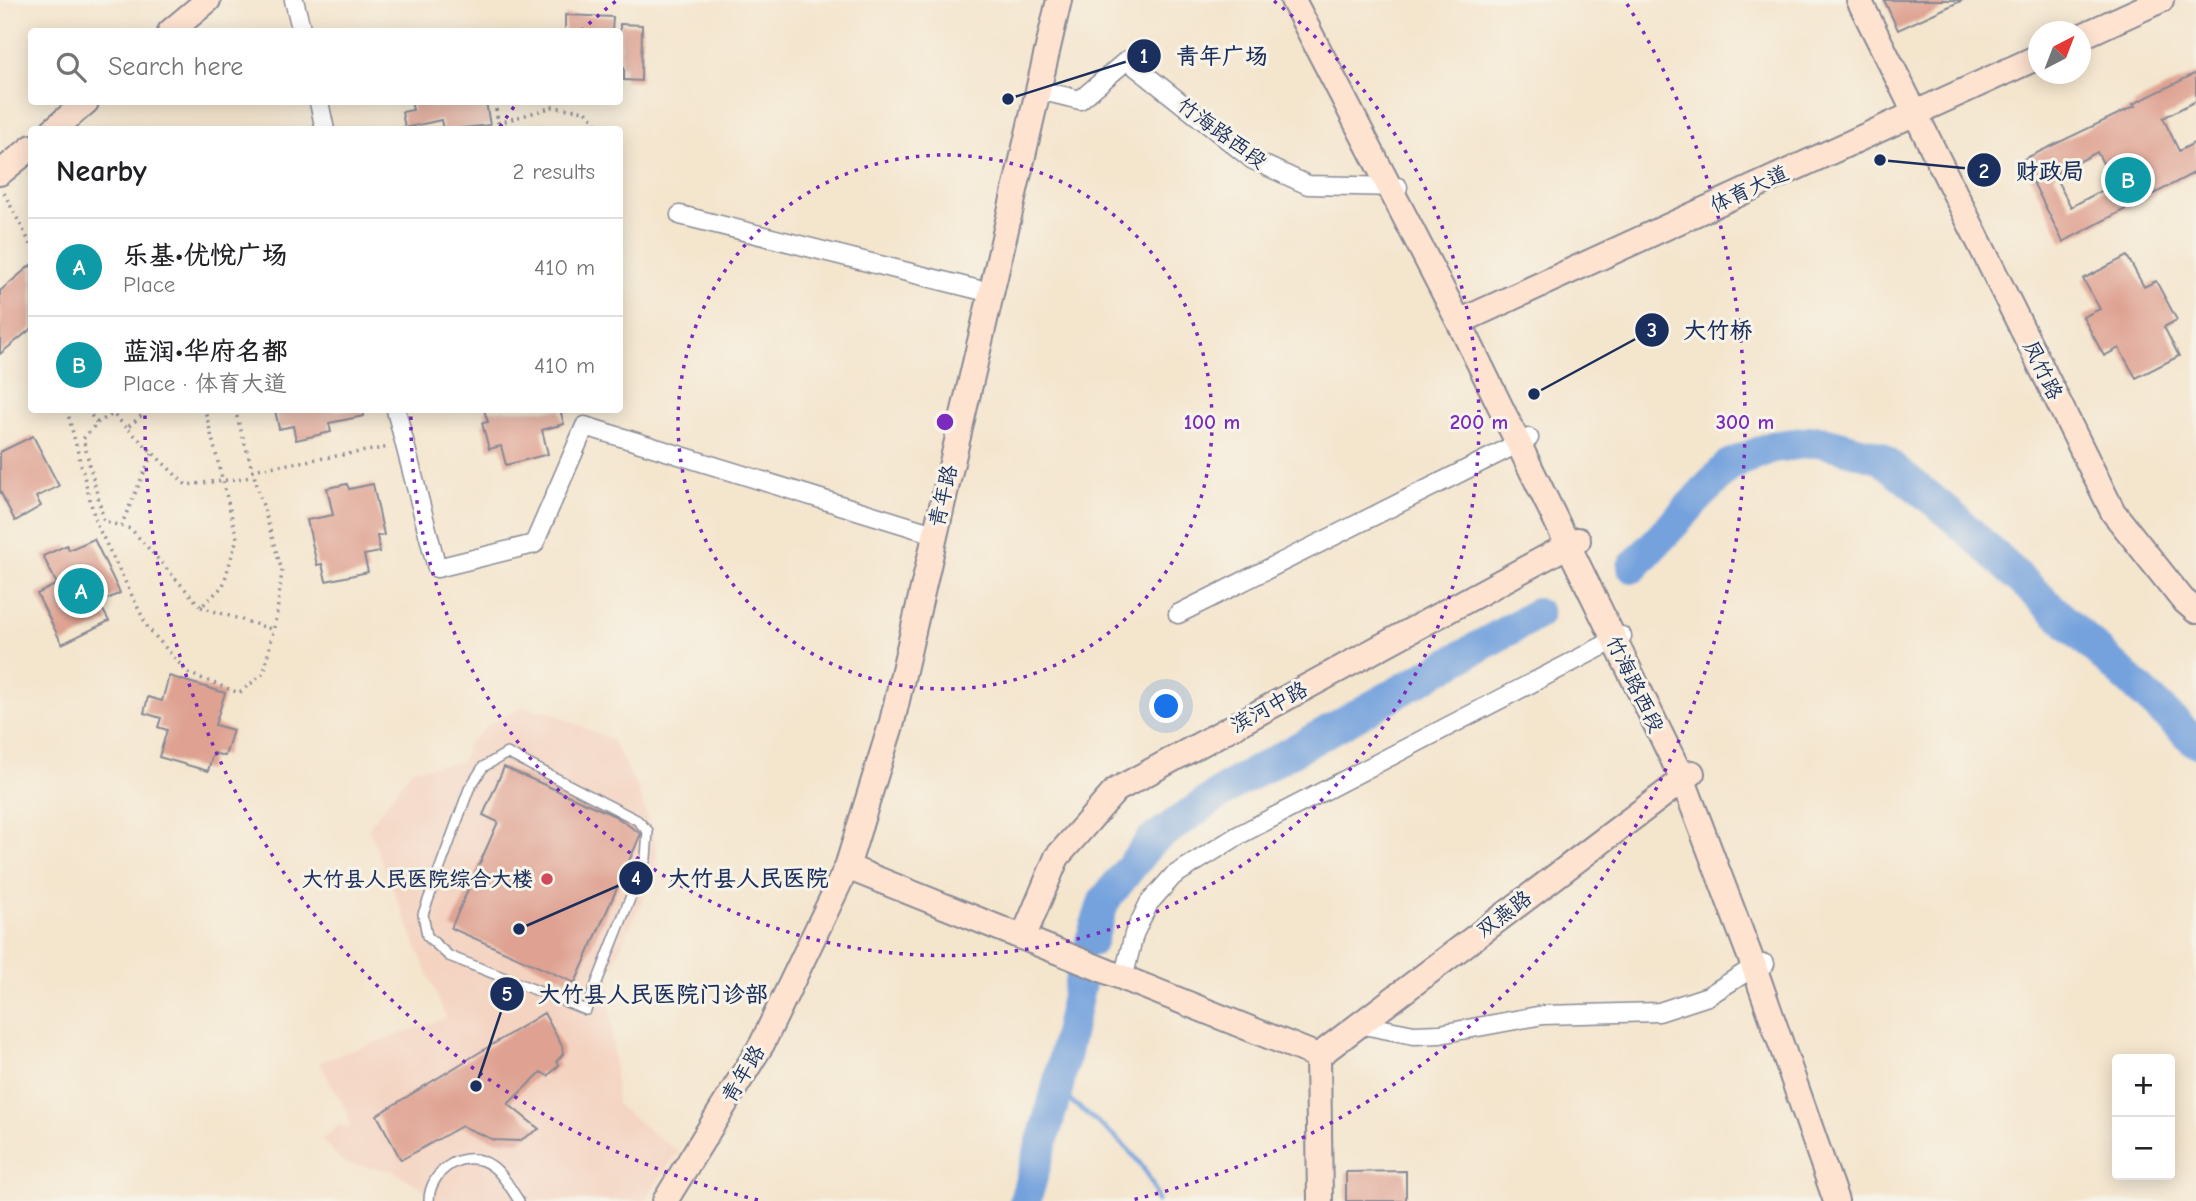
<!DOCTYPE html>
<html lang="en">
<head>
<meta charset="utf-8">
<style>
	:root { --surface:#fff; --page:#f2f2f2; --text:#202124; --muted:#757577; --line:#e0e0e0; --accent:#2563eb }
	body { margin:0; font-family:"Comic Neue","LXGW WenKai TC",sans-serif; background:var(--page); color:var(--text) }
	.controls { position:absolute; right:21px; bottom:21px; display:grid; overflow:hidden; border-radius:7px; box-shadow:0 4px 18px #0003 }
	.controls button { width:63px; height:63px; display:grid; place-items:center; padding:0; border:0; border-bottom:2px solid var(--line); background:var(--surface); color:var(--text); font:35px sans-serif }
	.compass { position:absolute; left:2028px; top:21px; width:63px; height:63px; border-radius:50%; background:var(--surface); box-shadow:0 4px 18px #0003; rotate:42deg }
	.you { position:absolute; left:1167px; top:707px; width:24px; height:24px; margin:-18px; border:5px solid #fff; border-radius:50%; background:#1a73e8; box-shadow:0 0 0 10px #1a73e833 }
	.badge { display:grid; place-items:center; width:46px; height:46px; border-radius:50%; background:var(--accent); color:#fff; font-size:23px; font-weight:700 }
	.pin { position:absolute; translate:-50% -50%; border:4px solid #fff; box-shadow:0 2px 7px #0006 }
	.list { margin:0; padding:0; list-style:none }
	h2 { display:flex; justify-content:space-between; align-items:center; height:91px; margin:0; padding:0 28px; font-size:30px }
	h2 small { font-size:23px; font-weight:400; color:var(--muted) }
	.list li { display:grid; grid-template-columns:46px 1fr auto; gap:21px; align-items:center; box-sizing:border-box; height:98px; padding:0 28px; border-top:2px solid var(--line) }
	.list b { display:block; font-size:26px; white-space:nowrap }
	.list p { margin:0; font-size:23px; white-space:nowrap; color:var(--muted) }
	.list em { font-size:23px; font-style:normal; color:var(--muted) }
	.icon { flex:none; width:38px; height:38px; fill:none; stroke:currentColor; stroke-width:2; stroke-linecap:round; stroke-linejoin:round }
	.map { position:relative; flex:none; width:2196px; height:1201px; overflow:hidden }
	.search { position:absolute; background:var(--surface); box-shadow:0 4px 18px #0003; left:28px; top:28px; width:595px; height:77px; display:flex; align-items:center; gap:18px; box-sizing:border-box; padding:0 24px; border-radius:7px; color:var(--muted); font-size:26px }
	.panel { position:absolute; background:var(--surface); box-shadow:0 4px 18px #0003; left:28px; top:126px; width:595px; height:287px; border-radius:7px }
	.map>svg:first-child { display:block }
</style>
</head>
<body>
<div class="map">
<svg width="2196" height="1201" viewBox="0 0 2196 1201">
	<rect width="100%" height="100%" fill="#f7f3e8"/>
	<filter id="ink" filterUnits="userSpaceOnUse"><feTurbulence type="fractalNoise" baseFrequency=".0143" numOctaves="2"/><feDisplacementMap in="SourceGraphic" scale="14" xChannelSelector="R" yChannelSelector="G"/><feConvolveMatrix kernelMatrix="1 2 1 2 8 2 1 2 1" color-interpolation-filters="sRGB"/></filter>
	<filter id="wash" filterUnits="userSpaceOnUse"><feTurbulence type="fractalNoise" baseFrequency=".00686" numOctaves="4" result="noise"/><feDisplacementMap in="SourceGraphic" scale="28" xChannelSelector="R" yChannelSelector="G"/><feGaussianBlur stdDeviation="1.57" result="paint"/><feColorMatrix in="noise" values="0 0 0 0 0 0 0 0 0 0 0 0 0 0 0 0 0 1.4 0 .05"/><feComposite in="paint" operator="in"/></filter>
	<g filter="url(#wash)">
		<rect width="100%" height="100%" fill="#f4e5cd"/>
		<path fill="#f4d3c1" d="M524,707L550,712L612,740L638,789L658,853L650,883L608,976L617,1105L678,1152L644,1201H426L425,1190L393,1171L344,1163L321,1140L339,1125L349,1127L348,1114L319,1062L446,1018L368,828L412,769L462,762L469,743L489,724Z"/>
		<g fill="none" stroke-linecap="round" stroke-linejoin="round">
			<path stroke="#74a2dd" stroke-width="5" d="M1057,1090C1092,1120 1149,1153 1157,1201"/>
			<path stroke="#74a2dd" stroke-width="32" d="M1633,567L1729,465L1772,447L1820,441L1879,457L1949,513L2196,742
				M1091,941L1104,901L1151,841L1232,785L1537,614
				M1025,1201L1057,1090L1080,983"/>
		</g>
		<g id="blocks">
			<path fill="#dfa292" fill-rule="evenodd" d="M1884,0H1963L1898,30Z
				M565,15L613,17L612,32H565Z
				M620,24L642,25L641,81L624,80V67H620Z
				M2196,73V101L2163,118L2179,151L2196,142V172L2063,242L2022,160L2135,106L2133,104ZM2097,152L2114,184L2071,207L2054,175Z
				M411,102H486L490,125L443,130L441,120L405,128L402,112L413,110Z
				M2127,256L2144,287L2156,281L2177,320L2164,327L2179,356L2136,378L2119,348L2104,356L2083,317L2100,309L2083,279Z
				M32,264V328L0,354V291Z
				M275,410H364V416L329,423L331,432L296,440L293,426L279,429Z
				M484,410H560L564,424L542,430L548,454L506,465L501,446L489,449L482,423L488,422Z
				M33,436L59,486L36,497L41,506L15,521L0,491V452Z
				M347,484L349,489L373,484L384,535L377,536L380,552L364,555L368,572L326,581L322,564L317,565L307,520L333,515L327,488Z
				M94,539L120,593L99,603L109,621L62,644L37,594L57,584L43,556L67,545L69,550Z
				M169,676L225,693L215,725L233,730L225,756L213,753L208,771L159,757L167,730L158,727L161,718L144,713L148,697L162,701Z
				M504,767L615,816L641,834L575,983L451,928L498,822L483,815Z
				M544,1013L562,1046L563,1054L556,1062L559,1065L548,1076L541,1072L508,1104L539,1129L519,1141L494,1140L462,1126L401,1160L377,1115Z
				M1406,1171V1201H1346V1172Z"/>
		</g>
	</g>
	<g filter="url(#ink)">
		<use href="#blocks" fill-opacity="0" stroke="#888a96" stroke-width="2"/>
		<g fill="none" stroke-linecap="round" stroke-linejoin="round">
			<g stroke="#888a96" stroke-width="12">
				<path id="lane" d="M507,753L637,820L648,831L646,858L586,1010L449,956L427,936L423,914L469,789L483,767Z
					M429,1201C429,1171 464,1146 492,1166C503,1174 511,1189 519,1201"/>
			</g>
			<g stroke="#888a96" stroke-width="21">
				<path id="street" d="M294,0L302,32
					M1039,90L1080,100L1127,60L1253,160L1308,185L1398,187
					M319,102L325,130
					M680,215L991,293
					M396,410L437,568L534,544L585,426L934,534
					M1178,614L1529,438
					M1123,979L1134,934L1149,903L1173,876L1239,835L1622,636
					M1358,1024L1414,1035L1440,1034L1543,1015L1659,1012L1708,996L1754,967L1765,964"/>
			</g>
			<g stroke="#888a96" stroke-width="28">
				<path id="secondary" d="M1293,0L1459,322L1683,780L1754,967L1836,1201
					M1859,0L2113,512L2182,599L2196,611
					M170,32L208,0
					M2080,37L2161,0
					M53,130L86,102
					M0,173L32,147
					M1459,322L2038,57
					M847,867L1318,1056
					M1023,938L1057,857L1116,790L1578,540
					M1318,1056L1692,773
					M1318,1056L1320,1201
					M665,1201L762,1044L847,867L892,722L1059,0"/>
			</g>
			<path stroke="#888a96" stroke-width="3.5" stroke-dasharray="2 5" stroke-linecap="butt" d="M495,102L498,123
				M499,130L498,123L553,107L586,111L603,130
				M4,193L32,247
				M67,410L96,523L148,628L188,673L239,693L264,673L277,613L282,571L235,410
				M87,410L97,423L83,439L104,521L131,529L201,607L223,586L237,538L205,410
				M139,410L142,415L127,428L186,485L253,477
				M97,423L113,414L127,428
				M252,470L390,447
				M121,526L152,454
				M201,607L274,630"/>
			<use href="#lane" stroke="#fff" stroke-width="9"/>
			<use href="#street" stroke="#fff" stroke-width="18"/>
			<use href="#secondary" stroke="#fee3d1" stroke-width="24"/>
		</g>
	</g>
	<g fill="none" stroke="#7b2cbf" stroke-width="3.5" stroke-dasharray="3.5 7">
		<circle cx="945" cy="422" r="267"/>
		<path d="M500 127A534 534 0 0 1 516 104M581 31A534 534 0 0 1 616 1M1274 1A534 534 0 1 1 411 413"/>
		<path d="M758 1200A800 800 0 0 1 145 415M1627 4A800 800 0 0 1 1132 1200"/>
	</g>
	<circle fill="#d1495b" stroke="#f7f3e8" stroke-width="2.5" cx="547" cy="879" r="7"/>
	<g text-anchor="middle" stroke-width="6" stroke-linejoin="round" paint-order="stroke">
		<g font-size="21" fill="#1b2f5e" stroke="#f7f3e8">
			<text transform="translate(1222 133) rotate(36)" y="7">竹海路西段</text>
			<text transform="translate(1749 189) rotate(-25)" y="7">体育大道</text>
			<text transform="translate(2043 370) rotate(64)" y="7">凤竹路</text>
			<text transform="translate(943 496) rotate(-77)" y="7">青年路</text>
			<text transform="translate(1635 684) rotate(64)" y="7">竹海路西段</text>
			<text transform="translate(1269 707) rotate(-28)" y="7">滨河中路</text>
			<text transform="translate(1504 914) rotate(-37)" y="7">双燕路</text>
			<text transform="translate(743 1074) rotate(-59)" y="7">青年路</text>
		</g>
		<g font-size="21" font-weight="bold" fill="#1b2f5e" stroke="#f7f3e8" text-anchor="end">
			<text x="533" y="886">大竹县人民医院综合大楼</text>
		</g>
	</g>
	<circle cx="945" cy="422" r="10" fill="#7b2cbf" stroke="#f7f3e8" stroke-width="3.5"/>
	<g font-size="21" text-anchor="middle" font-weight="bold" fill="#7b2cbf" stroke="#f7f3e8" stroke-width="6" stroke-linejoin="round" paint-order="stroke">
		<text x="1212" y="429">100 m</text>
		<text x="1479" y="429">200 m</text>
		<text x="1745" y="429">300 m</text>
	</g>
	<path fill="none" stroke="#1b2f5e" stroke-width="2.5" d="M1008 99L1144 56M1880 160L1984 170M1534 394L1652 330M519 929L636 878M476 1086L507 994"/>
	<g fill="#1b2f5e" stroke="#f7f3e8" stroke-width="2.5">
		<circle cx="1008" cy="99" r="7"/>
		<circle cx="1880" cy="160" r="7"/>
		<circle cx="1534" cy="394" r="7"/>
		<circle cx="519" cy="929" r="7"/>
		<circle cx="476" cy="1086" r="7"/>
		<circle cx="1144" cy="56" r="18"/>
		<circle cx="1984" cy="170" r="18"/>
		<circle cx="1652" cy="330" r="18"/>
		<circle cx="636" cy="878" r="18"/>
		<circle cx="507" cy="994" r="18"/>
	</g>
	<g font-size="21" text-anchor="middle" font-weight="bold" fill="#fff">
		<text x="1144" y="63">1</text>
		<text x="1984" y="178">2</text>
		<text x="1652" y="337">3</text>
		<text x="636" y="885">4</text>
		<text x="507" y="1001">5</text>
	</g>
	<g font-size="23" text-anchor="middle" font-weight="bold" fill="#1b2f5e" stroke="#f7f3e8" stroke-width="6" stroke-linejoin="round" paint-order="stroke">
		<text x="1222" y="64">青年广场</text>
		<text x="2050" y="179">财政局</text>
		<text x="1718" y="338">大竹桥</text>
		<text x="748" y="886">大竹县人民医院</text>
		<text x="653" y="1002">大竹县人民医院门诊部</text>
	</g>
</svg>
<div class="controls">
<button>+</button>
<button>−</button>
</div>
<svg class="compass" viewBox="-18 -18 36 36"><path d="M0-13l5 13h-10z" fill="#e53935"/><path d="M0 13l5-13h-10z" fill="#757577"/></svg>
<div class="you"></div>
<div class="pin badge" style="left:81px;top:591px;background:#0f9aa8">A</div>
<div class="pin badge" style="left:2128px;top:180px;background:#0f9aa8">B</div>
<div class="search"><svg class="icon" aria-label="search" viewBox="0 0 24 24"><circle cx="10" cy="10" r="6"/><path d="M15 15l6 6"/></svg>Search here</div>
<section class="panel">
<h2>Nearby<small>2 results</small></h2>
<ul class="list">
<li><span class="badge" style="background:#0f9aa8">A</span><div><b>乐基•优悦广场</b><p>Place</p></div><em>410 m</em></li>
<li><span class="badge" style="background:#0f9aa8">B</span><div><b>蓝润•华府名都</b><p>Place · 体育大道</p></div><em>410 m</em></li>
</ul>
</section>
</div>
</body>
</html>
